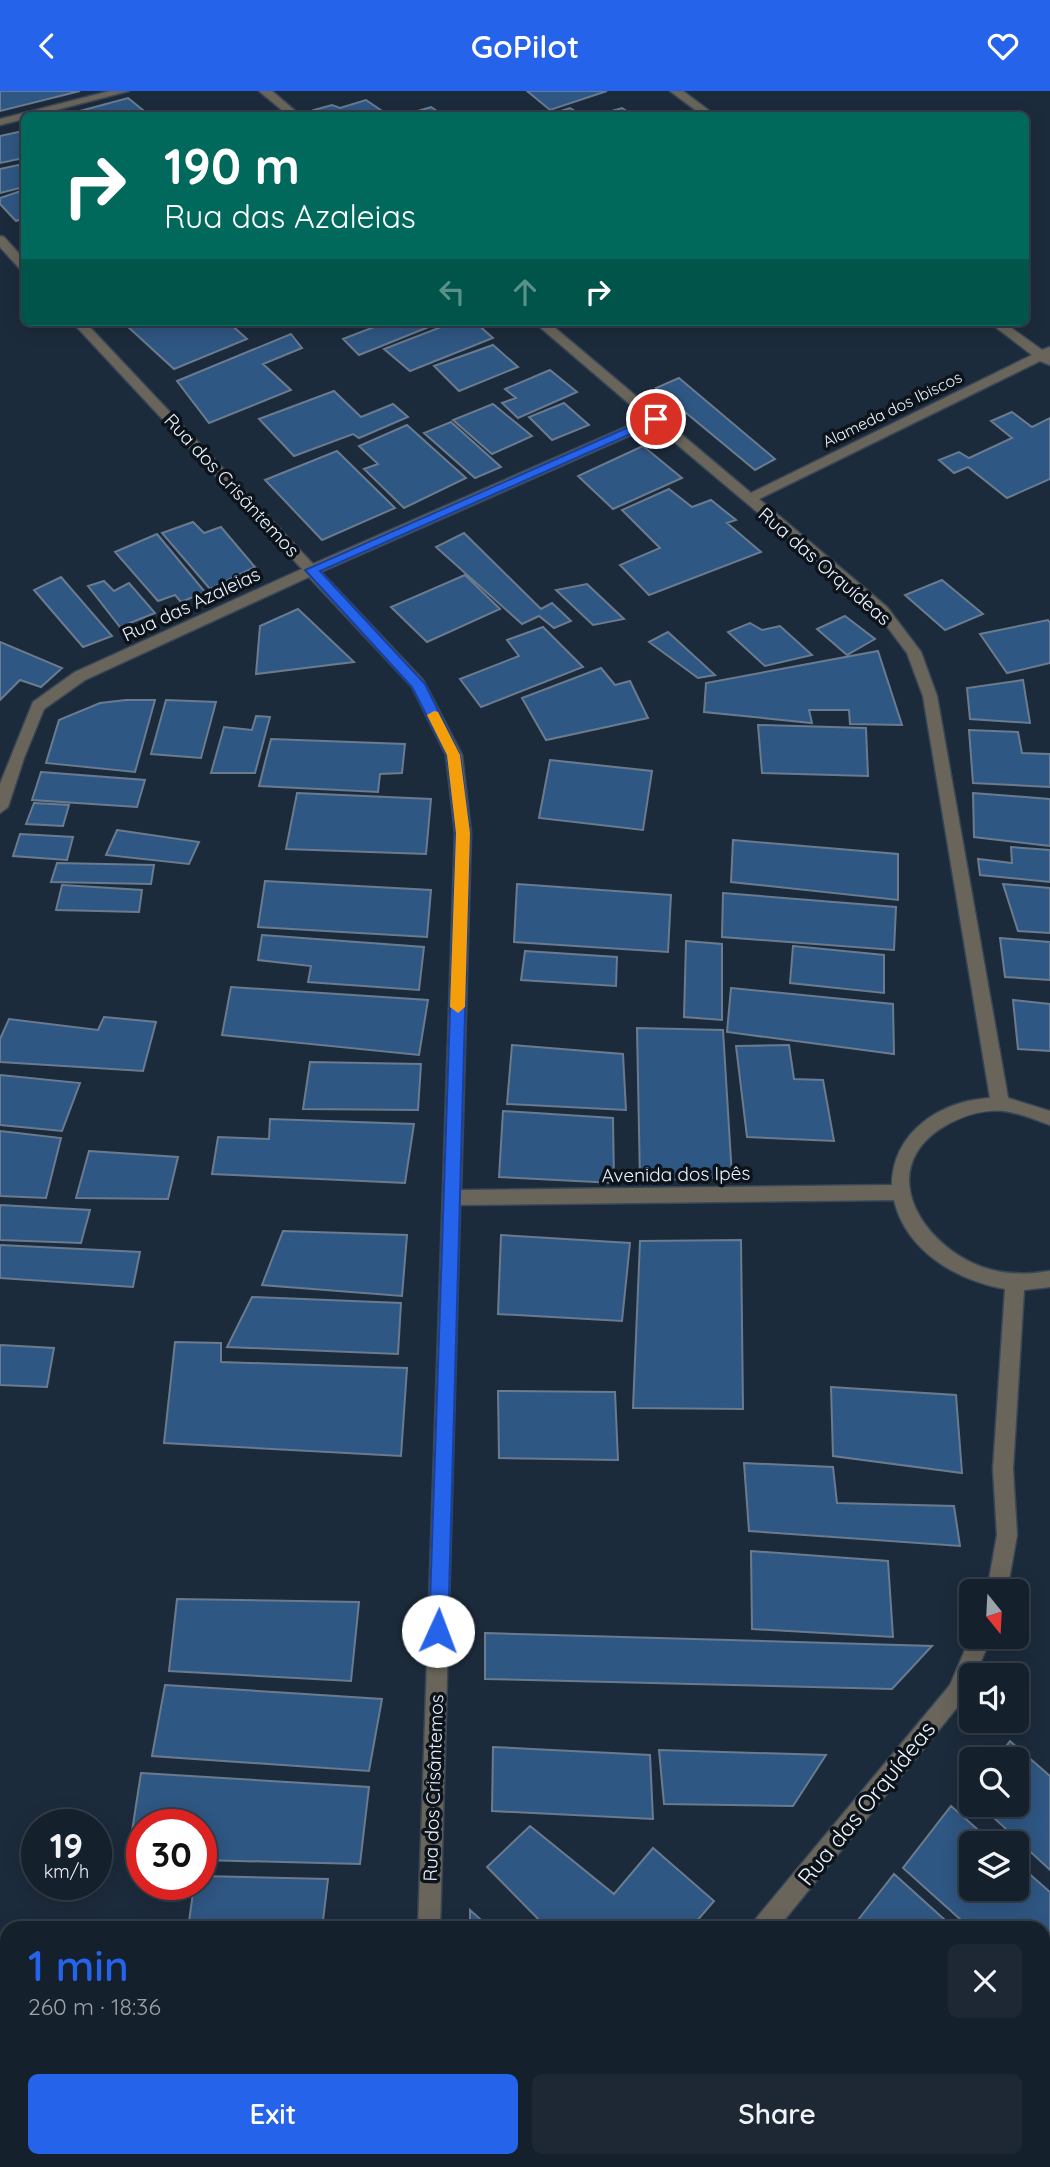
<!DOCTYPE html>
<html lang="en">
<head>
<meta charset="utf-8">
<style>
	body { margin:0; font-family:Quicksand,sans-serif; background:#1e2835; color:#f1f3f6; height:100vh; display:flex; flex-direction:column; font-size:26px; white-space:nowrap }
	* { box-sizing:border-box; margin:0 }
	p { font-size:23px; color:#9da3aa }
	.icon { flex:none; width:38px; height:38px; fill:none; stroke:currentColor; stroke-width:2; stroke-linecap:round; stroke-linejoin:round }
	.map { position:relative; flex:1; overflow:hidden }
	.panel { position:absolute; left:0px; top:1830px; width:1050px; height:247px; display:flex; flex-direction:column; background:#15202d; border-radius:21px 21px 0 0; box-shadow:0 4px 18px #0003,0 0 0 2px #343e49 }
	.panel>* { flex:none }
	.banner { position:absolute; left:21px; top:21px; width:1008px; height:214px; border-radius:10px; box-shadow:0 4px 18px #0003,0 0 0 2px #343e49; background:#00695c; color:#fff; overflow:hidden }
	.needle { width:46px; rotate:162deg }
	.tools { position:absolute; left:959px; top:1488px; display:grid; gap:14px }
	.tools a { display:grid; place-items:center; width:70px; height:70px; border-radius:10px; background:#15202d; box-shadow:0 4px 18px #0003,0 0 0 2px #343e49; font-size:35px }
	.speed { position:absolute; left:21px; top:1718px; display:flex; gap:14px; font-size:35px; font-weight:700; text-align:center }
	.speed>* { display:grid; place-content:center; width:91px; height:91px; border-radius:50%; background:#15202d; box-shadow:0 4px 18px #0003,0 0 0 2px #343e49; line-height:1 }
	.speed small { font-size:18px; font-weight:400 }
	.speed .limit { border:10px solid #d22; background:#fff; color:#111 }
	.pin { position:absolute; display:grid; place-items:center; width:60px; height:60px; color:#fff; margin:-30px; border:4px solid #fff; border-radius:50%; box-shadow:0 2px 7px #0007 }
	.me { position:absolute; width:77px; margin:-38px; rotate:2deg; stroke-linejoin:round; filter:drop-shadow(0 0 5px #0008) }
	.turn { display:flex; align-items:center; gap:24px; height:147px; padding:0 28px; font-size:32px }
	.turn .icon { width:91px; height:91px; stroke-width:2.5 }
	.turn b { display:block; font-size:49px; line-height:60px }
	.lanes { display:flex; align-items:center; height:66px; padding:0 28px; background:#0003; justify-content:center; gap:35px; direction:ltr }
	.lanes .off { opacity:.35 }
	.round { display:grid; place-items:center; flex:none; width:74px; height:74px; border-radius:10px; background:#1e2835 }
	.overview { display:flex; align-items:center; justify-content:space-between; height:119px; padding:0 28px }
	h1 { font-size:42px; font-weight:600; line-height:52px; color:#2563eb }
	.action { display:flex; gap:14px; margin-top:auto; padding:14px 28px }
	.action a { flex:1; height:80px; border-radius:10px; background:#2563eb; color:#fff; font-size:28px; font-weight:600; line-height:80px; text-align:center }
	.action a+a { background:#1e2835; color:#f1f3f6 }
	header { display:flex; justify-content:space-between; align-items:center; height:91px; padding:0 28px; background:#2563eb; color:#fff; font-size:32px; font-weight:600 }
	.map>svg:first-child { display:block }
	.building { fill:#2f5783; stroke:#6a7b8f; stroke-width:2 }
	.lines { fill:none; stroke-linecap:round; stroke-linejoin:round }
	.minor-casing { stroke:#394757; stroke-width:3 }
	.minor { fill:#6a655b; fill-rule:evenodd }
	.route { fill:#2563eb; stroke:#184099; stroke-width:2 }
	.slow { fill:#f59e0b }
	.labels { text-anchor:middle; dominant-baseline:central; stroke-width:7; stroke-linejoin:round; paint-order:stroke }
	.far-street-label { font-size:16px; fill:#ecf4fd; stroke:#0c131b }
	.street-label { font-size:19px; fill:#ecf4fd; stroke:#0c131b }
	.near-street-label { font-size:23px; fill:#ecf4fd; stroke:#0c131b }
</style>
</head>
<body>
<header><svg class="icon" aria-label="back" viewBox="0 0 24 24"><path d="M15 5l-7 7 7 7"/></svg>GoPilot<svg class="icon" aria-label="heart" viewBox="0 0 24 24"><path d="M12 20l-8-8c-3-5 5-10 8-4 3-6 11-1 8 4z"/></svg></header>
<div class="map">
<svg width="1050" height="2076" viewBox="0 0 1050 2076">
	<rect width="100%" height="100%" fill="#1c2b3c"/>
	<path class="building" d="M 0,0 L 80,0 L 0,20 Z
		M 527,0 L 607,0 L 550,19 Z
		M 128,7 L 149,24 L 85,24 L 80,20 Z
		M 366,9 L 388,24 L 320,24 L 314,19 L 332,14 L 340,17 Z
		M 431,16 L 443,24 L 404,24 Z
		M 570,17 L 582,24 L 548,24 Z
		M 622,17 L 633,24 L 598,24 Z
		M 23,40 L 24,67 L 0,72 L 0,45 Z
		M 18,74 L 24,78 L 24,96 L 0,102 L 0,78 Z
		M 24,99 L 24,127 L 16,130 L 0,113 L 0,107 Z
		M 133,231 L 228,231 L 247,248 L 174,278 L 126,234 Z
		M 387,231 L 441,231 L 359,264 L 343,248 Z
		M 454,231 L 475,231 L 493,247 L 410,280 L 384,258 Z
		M 291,243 L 302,257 L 263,273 L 291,299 L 209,332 L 177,290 Z
		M 493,254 L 518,276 L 459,300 L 434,275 Z
		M 550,279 L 577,301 L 518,327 L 502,312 L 516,307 L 505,298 Z
		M 679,287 L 775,368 L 755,379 L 656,297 Z
		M 334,300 L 361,326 L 393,313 L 408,326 L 359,347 L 353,343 L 294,365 L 259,328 Z
		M 564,312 L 589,334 L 552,349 L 529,326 Z
		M 493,313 L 532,345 L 492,363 L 453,329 Z
		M 1012,321 L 1032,336 L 1050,327 L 1050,388 L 1007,407 L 968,376 L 954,382 L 939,369 L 959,361 L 969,367 L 1012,347 L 991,330 Z
		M 451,331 L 501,376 L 475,387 L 424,342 Z
		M 407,334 L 466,387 L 404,417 L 364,378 L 378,373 L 359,355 Z
		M 643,355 L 682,387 L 613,418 L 578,385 Z
		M 337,360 L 395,417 L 322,449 L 265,389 Z
		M 669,398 L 692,416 L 711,409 L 736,429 L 727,432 L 761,461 L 649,504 L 620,474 L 660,457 L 622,419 Z
		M 193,431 L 204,442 L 221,436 L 255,476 L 210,498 L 162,442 Z
		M 464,442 L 541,518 L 552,512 L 571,530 L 554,537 L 539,525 L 522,533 L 436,456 Z
		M 157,443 L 205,501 L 181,511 L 175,504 L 158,510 L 115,461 Z
		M 465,484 L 500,518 L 427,551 L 391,516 Z
		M 61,486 L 112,545 L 83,556 L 34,499 Z
		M 942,489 L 983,523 L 945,539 L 905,504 Z
		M 104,490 L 114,500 L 129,492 L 155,522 L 120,536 L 88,495 Z
		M 587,493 L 624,528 L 593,534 L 556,499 Z
		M 298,518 L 354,571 L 256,583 L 260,535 Z
		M 845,525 L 875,548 L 847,564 L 817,538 Z
		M 1048,529 L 1050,532 L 1050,572 L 1007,582 L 980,543 Z
		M 750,532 L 762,539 L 780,535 L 812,564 L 765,575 L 728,541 Z
		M 543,536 L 583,576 L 481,616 L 460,588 L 519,565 L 507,549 Z
		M 668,541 L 715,584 L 698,587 L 649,551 Z
		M 0,551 L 62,577 L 41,596 L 20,589 L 0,609 Z
		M 878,560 L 902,634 L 850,633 L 849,619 L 809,619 L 812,632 L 704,621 L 706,592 Z
		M 601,577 L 615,594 L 630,590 L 648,627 L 546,649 L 522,607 Z
		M 1023,589 L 1030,632 L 970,628 L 967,597 Z
		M 126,609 L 155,609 L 135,681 L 46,672 L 59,629 L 100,612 Z
		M 166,609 L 216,611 L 201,667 L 151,663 Z
		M 256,625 L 270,626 L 255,682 L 211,682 L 224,636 L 252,639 Z
		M 758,634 L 866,637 L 868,685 L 762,682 Z
		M 969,639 L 1018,641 L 1022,662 L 1050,663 L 1050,696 L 973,692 Z
		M 271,648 L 405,653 L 402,682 L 380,683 L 378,701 L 259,695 Z
		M 550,669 L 652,680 L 643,739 L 539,727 Z
		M 41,681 L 145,689 L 137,716 L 32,709 Z
		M 297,702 L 431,708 L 426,763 L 286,758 Z
		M 973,702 L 1050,708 L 1050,755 L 974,746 Z
		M 34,712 L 69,714 L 63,735 L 26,733 Z
		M 117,739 L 199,751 L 189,773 L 106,764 Z
		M 20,743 L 73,746 L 67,769 L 13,765 Z
		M 733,749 L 898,763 L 898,809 L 731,791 Z
		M 1011,756 L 1050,759 L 1050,791 L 980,784 L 978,768 L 1012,772 Z
		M 57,772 L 154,774 L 151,793 L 51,791 Z
		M 265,790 L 431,799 L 427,846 L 258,836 Z
		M 517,793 L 671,804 L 668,861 L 514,851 Z
		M 1003,793 L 1050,797 L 1050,842 L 1018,840 Z
		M 62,794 L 142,799 L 139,821 L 56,819 Z
		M 723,802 L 896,816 L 894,859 L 722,846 Z
		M 262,844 L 424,856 L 419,899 L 308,891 L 311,875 L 258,869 Z
		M 1000,847 L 1050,851 L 1050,889 L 1005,886 Z
		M 686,850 L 722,853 L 722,929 L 684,926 Z
		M 793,855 L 884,864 L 884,902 L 790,892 Z
		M 525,860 L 617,866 L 616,895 L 521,889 Z
		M 231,896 L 428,909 L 419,964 L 222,944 Z
		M 731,897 L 893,913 L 894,963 L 727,941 Z
		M 1013,909 L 1050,913 L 1050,960 L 1018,958 Z
		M 104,926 L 156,931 L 143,980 L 0,971 L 0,948 L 9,928 L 98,939 Z
		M 637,937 L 723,939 L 732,1086 L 640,1090 Z
		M 512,954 L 623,963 L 626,1019 L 507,1013 Z
		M 789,954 L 794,988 L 823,989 L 834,1050 L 747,1046 L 736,955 Z
		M 310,971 L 421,973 L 418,1019 L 303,1018 Z
		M 0,984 L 80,992 L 62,1040 L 0,1034 Z
		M 503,1020 L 613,1027 L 614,1092 L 499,1086 Z
		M 270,1028 L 414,1033 L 405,1092 L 212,1083 L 218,1046 L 269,1048 Z
		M 0,1040 L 61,1047 L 46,1107 L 0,1105 Z
		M 89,1060 L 178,1066 L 168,1108 L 76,1107 Z
		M 0,1114 L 90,1119 L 81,1152 L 0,1149 Z
		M 283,1140 L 407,1144 L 402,1205 L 262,1194 Z
		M 501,1144 L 630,1152 L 622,1230 L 498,1223 Z
		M 741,1149 L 743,1318 L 633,1317 L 640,1150 Z
		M 0,1154 L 140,1161 L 133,1196 L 0,1187 Z
		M 252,1206 L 401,1212 L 398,1263 L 227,1256 Z
		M 175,1251 L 221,1252 L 221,1271 L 407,1277 L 401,1365 L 164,1352 Z
		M 0,1254 L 54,1257 L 47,1296 L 0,1294 Z
		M 831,1296 L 956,1304 L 962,1382 L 833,1365 Z
		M 498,1300 L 615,1301 L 618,1369 L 499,1367 Z
		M 744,1372 L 833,1376 L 837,1412 L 954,1415 L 960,1455 L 749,1440 Z
		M 751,1460 L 888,1470 L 893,1546 L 752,1538 Z
		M 177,1508 L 359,1511 L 351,1590 L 169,1580 Z
		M 485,1542 L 932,1555 L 892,1598 L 485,1588 Z
		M 165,1594 L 382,1608 L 369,1680 L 152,1665 Z
		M 1010,1650 L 1050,1685 L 1050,1779 L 979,1713 L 1017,1713 L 1017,1668 L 997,1668 Z
		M 493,1656 L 650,1664 L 653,1728 L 492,1720 Z
		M 659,1659 L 826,1664 L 793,1715 L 664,1713 Z
		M 141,1682 L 369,1696 L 360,1773 L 201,1769 L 201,1734 L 142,1734 L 142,1767 L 128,1766 Z
		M 951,1715 L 993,1752 L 971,1752 L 971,1797 L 1017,1797 L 1017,1772 L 1050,1801 L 1050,1908 L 1043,1902 L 1043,1838 L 971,1838 L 903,1777 Z
		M 530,1735 L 614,1803 L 653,1757 L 714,1810 L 690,1838 L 548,1838 L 487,1776 Z
		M 894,1783 L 955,1838 L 851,1838 Z
		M 201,1785 L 328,1788 L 322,1838 L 188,1838 L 194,1794 L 201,1794 Z
		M 470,1819 L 491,1838 L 470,1838 Z
		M 1043,1917 L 1050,1923 L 1050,1947 L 1043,1956 Z
		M 55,2070 L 146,2070 L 145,2076 L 54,2076 Z
		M 155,2070 L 338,2070 L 337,2076 L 154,2076 Z
		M 789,2070 L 924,2070 L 929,2076 L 794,2076 Z"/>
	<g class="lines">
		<g class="minor-casing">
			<path id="minor" d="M 110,0 L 129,0 L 37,24 L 24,24 L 24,28 L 0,34 L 0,28 Z
				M 259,0 L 272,0 L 300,24 L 288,24 Z
				M 670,0 L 683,0 L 715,24 L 702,24 Z
				M 0,145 L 4,146 L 24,168 L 24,179 L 20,178 L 0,156 Z
				M 72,231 L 85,231 L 313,473 L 646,327 L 534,231 L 548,231 L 751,402 L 1032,264 L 989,231 L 1003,231 L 1042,259 L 1050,256 L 1050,274 L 1040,270 L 759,408 L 887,516 L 921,561 L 937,605 L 1008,1007 L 1050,1020 L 1050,1034 C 1035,1029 1020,1022 1004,1020 C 983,1018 961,1025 943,1036 C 874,1079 922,1154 982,1176 C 1005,1184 1026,1184 1050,1180 L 1050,1196 L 1024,1199 L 1013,1378 L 1017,1444 L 1007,1500 L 987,1500 L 997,1444 L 993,1378 L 1005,1198 C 956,1189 906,1160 894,1109 L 460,1114 L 440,1838 L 418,1838 L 455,742 L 446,664 L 412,596 L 309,486 L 85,589 L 44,618 L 24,667 L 8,716 L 0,722 L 0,693 L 33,611 L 75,581 L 302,478 ZM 654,334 L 877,522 L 907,562 L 923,605 L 990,1007 C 941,1010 893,1040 892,1094 L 461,1099 L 471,742 L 462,664 L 423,589 L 321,481 Z
				M 971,1545 L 992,1545 L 975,1584 L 971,1584 L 971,1593 L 964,1608 L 777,1838 L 751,1838 L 754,1830 L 950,1594 Z
				M 0,2009 L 7,2012 L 7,2042 L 0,2039 Z
				M 27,2070 L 53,2070 L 55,2076 L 30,2076 Z
				M 410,2070 L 434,2070 L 434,2076 L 410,2076 Z
				M 556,2070 L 582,2070 L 579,2076 L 554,2076 Z"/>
		</g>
		<use href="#minor" class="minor"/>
	</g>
	<path class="route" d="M 656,324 L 662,328 L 660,330 L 320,480 L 425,593 L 460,664 L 470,742 L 448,1540 L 445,1546 L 438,1549 L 432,1546 L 429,1540 L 456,742 L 447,664 L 412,596 L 305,479 Z"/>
	<path class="slow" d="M 434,620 L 438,621 L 460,664 L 470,742 L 465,916 L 458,922 L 450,916 L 456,742 L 447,664 L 427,624 Z"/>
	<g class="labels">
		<g class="far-street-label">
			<text transform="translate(892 318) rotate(-26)">Alameda dos Ibiscos</text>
		</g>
		<g class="street-label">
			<text transform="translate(232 394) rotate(47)">Rua dos Crisântemos</text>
			<text transform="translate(825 475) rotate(41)">Rua das Orquídeas</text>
			<text transform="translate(191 513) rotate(-25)">Rua das Azaleias</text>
			<text transform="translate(676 1083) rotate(-1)">Avenida dos Ipês</text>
			<text transform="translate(433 1697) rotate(-88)">Rua dos Crisântemos</text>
		</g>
		<g class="near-street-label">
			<text transform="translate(866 1712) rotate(-51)">Rua das Orquídeas</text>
		</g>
	</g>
</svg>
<div class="tools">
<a><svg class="needle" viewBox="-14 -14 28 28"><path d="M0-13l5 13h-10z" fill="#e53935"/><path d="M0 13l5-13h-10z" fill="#9da3aa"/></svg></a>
<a><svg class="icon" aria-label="sound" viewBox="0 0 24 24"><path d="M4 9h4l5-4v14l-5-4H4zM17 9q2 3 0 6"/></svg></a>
<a><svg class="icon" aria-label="search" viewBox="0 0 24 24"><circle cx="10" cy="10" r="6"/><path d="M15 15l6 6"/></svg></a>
<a><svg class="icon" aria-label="layers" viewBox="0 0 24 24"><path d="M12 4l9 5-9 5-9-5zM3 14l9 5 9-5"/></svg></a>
</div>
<div class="speed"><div>19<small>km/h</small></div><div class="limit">30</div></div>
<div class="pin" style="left:656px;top:328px;background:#d93025"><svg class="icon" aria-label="arrive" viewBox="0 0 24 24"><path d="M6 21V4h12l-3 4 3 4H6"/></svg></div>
<svg class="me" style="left:438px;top:1540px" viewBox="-20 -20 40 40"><circle r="19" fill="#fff"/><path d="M0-13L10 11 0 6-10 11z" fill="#2563eb"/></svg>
<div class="banner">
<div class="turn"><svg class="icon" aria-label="right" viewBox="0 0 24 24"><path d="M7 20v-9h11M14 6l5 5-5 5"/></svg><div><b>190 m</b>Rua das Azaleias</div></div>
<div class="lanes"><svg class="icon off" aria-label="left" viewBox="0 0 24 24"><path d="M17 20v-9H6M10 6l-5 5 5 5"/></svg><svg class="icon off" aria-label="ahead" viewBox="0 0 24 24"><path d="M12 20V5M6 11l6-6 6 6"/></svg><svg class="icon" aria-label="right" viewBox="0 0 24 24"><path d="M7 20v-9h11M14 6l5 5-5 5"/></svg></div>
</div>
<section class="panel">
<div class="overview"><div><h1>1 min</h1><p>260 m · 18:36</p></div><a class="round"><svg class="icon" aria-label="close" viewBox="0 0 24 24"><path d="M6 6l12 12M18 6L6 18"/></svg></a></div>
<div class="action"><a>Exit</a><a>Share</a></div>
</section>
</div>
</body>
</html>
